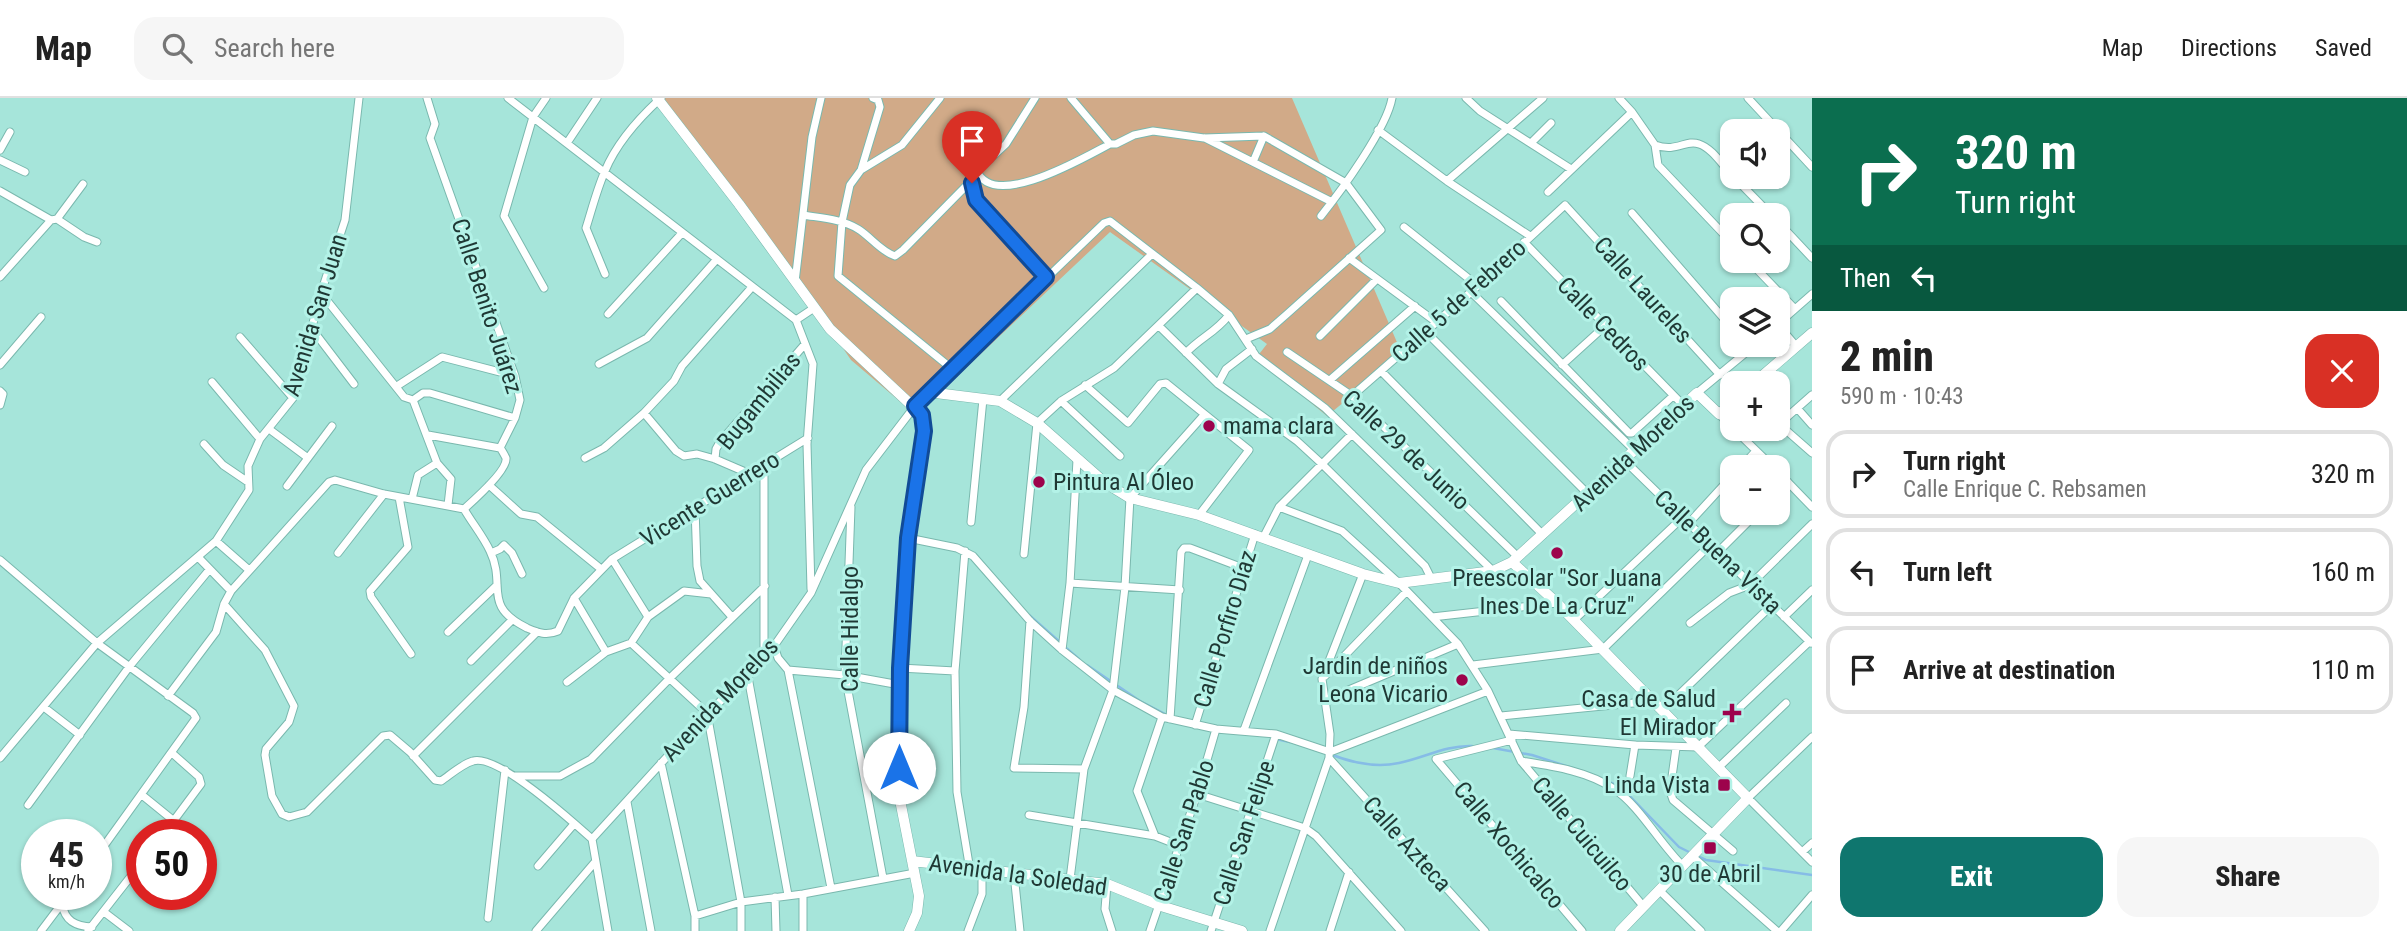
<!DOCTYPE html>
<html lang="en">
<head>
<meta charset="utf-8">
<style>
	body { margin:0; font-family:"Roboto Condensed",sans-serif; background:#f6f6f6; color:#222; height:100vh; display:flex; flex-direction:column; font-size:26px; white-space:nowrap }
	* { box-sizing:border-box; margin:0 }
	p { font-size:23px; color:#767676 }
	.icon { flex:none; width:38px; height:38px; fill:none; stroke:currentColor; stroke-width:2; stroke-linecap:round; stroke-linejoin:round }
	.map { position:relative; flex:1; overflow:hidden }
	.sheet { display:flex; flex-direction:column; background:#fff; width:595px }
	.sheet>* { flex:none }
	.top-card { background:#0b6e4f; color:#fff; overflow:hidden }
	.tools { position:absolute; left:1720px; top:21px; display:grid; gap:14px }
	.tools a { display:grid; place-items:center; width:70px; height:70px; border-radius:14px; background:#fff; box-shadow:0 2px 5px #0004; font-size:35px }
	.speed { position:absolute; left:21px; top:721px; display:flex; gap:14px; font-size:35px; font-weight:700; text-align:center }
	.speed>* { display:grid; place-content:center; width:91px; height:91px; border-radius:50%; background:#fff; box-shadow:0 2px 5px #0004; line-height:1 }
	.speed small { font-size:18px; font-weight:400 }
	.speed .limit { border:10px solid #d22; background:#fff; color:#111 }
	.pin { position:absolute; display:grid; place-items:center; width:60px; height:60px; color:#fff; margin:-72px -30px; border-radius:50% 50% 50% 0; rotate:-45deg; box-shadow:0 0 7px #0007 }
	.pin .icon { rotate:45deg }
	.me { position:absolute; width:77px; margin:-38px; rotate:0deg; stroke-linejoin:round; filter:drop-shadow(0 0 5px #0008) }
	.turn { display:flex; align-items:center; gap:24px; height:147px; padding:0 28px; font-size:32px }
	.turn .icon { width:91px; height:91px; stroke-width:2.5 }
	.turn b { display:block; font-size:49px; line-height:60px }
	.then { display:flex; align-items:center; height:66px; padding:0 28px; background:#0003; gap:14px; font-size:26px }
	.round { display:grid; place-items:center; flex:none; width:74px; height:74px; border-radius:21px; background:#f6f6f6 }
	.overview { display:flex; align-items:center; justify-content:space-between; height:119px; padding:0 28px }
	h1 { font-size:42px; font-weight:800; line-height:52px }
	.button { display:flex; gap:14px; margin-top:auto; padding:14px 28px }
	.button a { flex:1; height:80px; border-radius:21px; background:#0f766e; color:#fff; font-size:28px; font-weight:800; line-height:80px; text-align:center }
	.button a+a { background:#f6f6f6; color:#222 }
	ul { padding:0; list-style:none }
	li { display:flex; align-items:center; gap:21px; height:88px; margin:0 14px 10px; padding:0 14px; border:4px solid #e0e0e0; border-radius:21px }
	li div { flex:1 }
	li b { display:block; font-size:26px }
	li em { font-style:normal }
	header { display:flex; align-items:center; gap:42px; box-sizing:border-box; height:98px; padding:0 35px; background:#fff; border-bottom:2px solid #e0e0e0 }
	header strong { font-size:33px }
	nav { display:flex; gap:38px; margin-inline-start:auto; font-size:24px }
	.search { width:490px; height:63px; background:#f6f6f6; display:flex; align-items:center; gap:18px; box-sizing:border-box; padding:0 24px; border-radius:21px; color:#767676; font-size:26px }
	main { display:flex; flex:1; min-height:0 }
	.map>svg:first-child { display:block }
	.green { fill:#d1aa88 }
	.lines { fill:none; stroke-linecap:round; stroke-linejoin:round }
	.stream { stroke:#86bce6; stroke-width:2.5 }
	.street-casing { stroke:#7ab8ae; stroke-width:9 }
	.secondary-casing { stroke:#7ab8ae; stroke-width:11 }
	.street { stroke:#fff; stroke-width:7 }
	.secondary { stroke:#fff; stroke-width:10 }
	.route-casing { stroke:#114b97; stroke-width:18 }
	.route { stroke:#1a73e8; stroke-width:12 }
	.poi-dot { fill:#9d034c; stroke:#b3f2e7; stroke-width:2.5 }
	.labels { text-anchor:middle; dominant-baseline:central; stroke-width:6; stroke-linejoin:round; paint-order:stroke }
	.street-label { font-size:24px; fill:#1f3834; stroke:#b3f2e7 }
	.poi-label { font-size:24px; fill:#1f3834; stroke:#b3f2e7; text-anchor:end }
</style>
</head>
<body>
<header>
<strong>Map</strong>
<div class="search"><svg class="icon" aria-label="search" viewBox="0 0 24 24"><circle cx="10" cy="10" r="6"/><path d="M15 15l6 6"/></svg>Search here</div>
<nav><a>Map</a><a>Directions</a><a>Saved</a></nav>
</header>
<main>
<div class="map">
<svg width="1812" height="833" viewBox="0 0 1812 833">
	<rect width="100%" height="100%" fill="#a6e5da"/>
	<path class="green" d="M 655,0 L 1292,0 L 1402,256 L 1327,318 L 1256,260 L 1267,246 L 1110,134 L 916,317 L 851,262 L 830,231 Z"/>
	<g class="lines">
		<path class="stream" d="M 1029,517 L 1061,545
			M 1065,549 L 1079,561
			M 1087,567 L 1140,603 L 1167,617
			M 1276,641 L 1290,644
			M 1493,650 L 1532,657 L 1591,676
			M 1330,656 C 1352,665 1375,670 1399,665 C 1424,660 1446,647 1472,648
			M 1607,683 L 1622,690 L 1679,749 L 1691,755
			M 1697,758 L 1706,762 L 1812,777"/>
		<g class="street-casing">
			<path id="street" d="M 508,0 L 796,222 L 814,210
				M 940,0 L 902,47 L 861,72 L 850,87 L 842,124 L 838,178 L 951,270
				M 1035,0 L 1006,46 L 977,73 L 972,85 L 976,102 L 1046,179
				M 1071,0 L 1110,46 L 1116,46 L 1134,37 L 1153,33 L 1204,40 L 1264,38 L 1346,85 L 1381,132 L 1287,216 L 1270,231 L 1246,241
				M 1466,0 L 1480,13 L 1571,71
				M 1619,0 L 1632,14 L 1655,47 L 1658,67 L 1732,145
				M 1748,0 L 1812,69
				M 1378,32 L 1447,83 L 1530,138
				M 1205,40 L 1332,104
				M 567,45 L 597,0
				M 1531,45 L 1551,25
				M 1655,47 C 1677,55 1685,41 1699,46 C 1712,50 1723,68 1732,77
				M 0,52 L 10,34
				M 0,62 L 25,74
				M 1253,64 L 1264,38
				M 861,72 L 880,9 L 878,2 L 873,0
				M 977,73 C 994,113 1085,59 1110,46
				M 1734,79 L 1771,117
				M 1447,83 L 1543,0
				M 0,93 L 51,122
				M 1548,94 L 1632,14
				M 1632,115 L 1732,230
				M 803,117 C 821,120 842,121 858,131 C 871,139 880,153 895,158 L 903,152 L 965,89 L 972,85
				M 1321,118 C 1341,93 1387,30 1392,0
				M 57,121 L 83,86
				M 1778,124 L 1812,160
				M 1404,129 L 1478,188
				M 1524,144 L 1683,307
				M 1349,160 L 1436,224
				M 1749,163 L 1795,211
				M 605,176 L 586,130 C 592,111 597,91 605,73 C 617,44 638,21 661,0
				M 0,179 L 51,122 L 57,121 L 84,139 L 97,144
				M 795,184 L 812,39 L 821,0
				M 544,190 L 504,118 L 533,19 L 546,0
				M 1471,194 L 1634,352
				M 321,195 L 404,299 L 413,302 L 437,365 L 451,381 L 448,407
				M 1501,203 L 1629,335 L 1632,335 L 1673,298
				M 608,216 L 682,135
				M 796,222 L 813,266 L 807,346 L 811,491
				M 1778,226 L 1812,196
				M 1778,227 L 1796,248
				M 1160,229 L 1218,286 L 1297,343 L 1322,366 L 1425,468 L 1431,480
				M 312,231 L 354,286
				M 1425,233 L 1588,396
				M 1320,238 L 1377,181
				M 240,239 L 293,300
				M 1287,254 L 1352,298 L 1518,459
				M 1186,255 C 1201,239 1215,235 1229,217
				M 599,266 L 647,240 L 717,161
				M 0,267 L 41,219
				M 1562,267 L 1605,228
				M 1381,273 L 1543,437
				M 1330,282 L 1415,208
				M 212,284 L 260,341
				M 1218,286 L 1226,271 L 1252,251
				M 1085,287 L 1128,325 L 1160,286 L 1166,285 L 1249,352 L 1199,417
				M 397,288 L 442,259 L 515,278
				M 0,293 L 3,296 L 0,307
				M 928,294 L 1104,125 L 1110,123 L 1197,190 L 1229,217 L 1256,258 L 1325,310 L 1493,473
				M 1697,295 L 1755,247
				M 1352,298 L 1471,194 L 1565,107 L 1720,277
				M 413,302 L 423,295 L 430,295 L 515,320
				M 1000,303 L 1152,156
				M 1061,303 L 1120,358
				M 1797,310 L 1812,327
				M 644,315 L 676,353 L 684,358 L 697,356 L 715,361 L 750,376
				M 1719,316 L 1732,329
				M 1778,325 L 1812,355
				M 1779,326 L 1812,297
				M 269,331 L 308,360
				M 1734,331 L 1773,369
				M 428,337 L 500,350
				M 204,346 L 223,367 L 248,384
				M 585,360 L 604,350 L 644,315 L 674,283 L 682,268 L 752,189
				M 715,361 L 716,351 L 720,344 L 805,246
				M 1624,362 L 1811,545
				M 1741,369 L 1756,353
				M 1778,374 L 1812,409
				M 489,387 L 521,416 L 537,419 L 601,471
				M 287,388 L 332,328
				M 1778,394 L 1788,384
				M 399,399 L 408,449 L 370,493 L 371,499 L 411,556
				M 412,401 L 418,377 L 437,365
				M 851,409 L 845,577 L 883,780
				M 1279,409 L 1342,433 L 1399,485 L 1458,546 L 1488,593 L 1521,663 L 1644,809
				M 695,410 L 697,468 L 700,483 L 732,519
				M 464,411 C 472,425 483,438 490,453 C 507,488 481,507 527,530 C 539,535 546,538 558,533 L 574,500 L 612,461 L 808,340
				M 971,424 L 983,301
				M 1688,426 L 1732,378
				M 908,440 L 957,450 L 973,458 L 1030,523 L 1062,552 L 1113,592 L 1162,619 L 1216,631 L 1276,636 L 1330,654
				M 1263,440 L 1279,409 L 1352,336
				M 216,443 L 249,472
				M 965,453 L 955,573 L 957,694 L 970,772
				M 338,455 L 384,396
				M 491,455 L 500,451 L 504,447 L 512,455 L 522,476
				M 1717,455 L 1757,415
				M 1024,456 L 1037,325 L 1061,303 L 1114,270 L 1197,190
				M 198,459 L 231,493
				M 612,461 L 648,519
				M 0,462 L 97,545 L 193,615 L 196,620 L 96,759
				M 1070,485 L 1180,492
				M 574,500 L 606,554
				M 224,506 L 265,552 L 294,608 L 289,624 L 266,651 L 265,657 L 272,698 L 282,716 L 289,719 L 307,714 L 383,638 L 390,637 L 410,654 L 435,682 L 441,683 C 450,677 462,666 473,663 C 497,655 573,724 592,741
				M 1432,519 L 1557,505
				M 1784,519 L 1812,492
				M 1574,522 L 1682,420
				M 1030,523 L 1024,609 L 1014,670 L 1084,671
				M 1690,525 L 1729,495 L 1750,487 L 1812,426
				M 448,534 L 497,487
				M 631,545 L 707,615 L 741,804 L 741,833
				M 774,548 L 778,560 L 788,572 L 831,790
				M 1062,552 L 1070,485 L 1077,362
				M 764,556 L 764,367
				M 471,563 L 512,522
				M 1473,567 L 1603,551 L 1710,447
				M 900,570 L 955,573
				M 788,572 L 845,577 L 900,587
				M 1325,578 L 1406,494
				M 748,579 L 788,797
				M 567,584 L 606,554 L 631,545 L 648,519 L 684,493 L 711,496
				M 168,598 L 216,534 L 224,506 L 231,493 L 329,384 L 335,382 L 384,396 L 464,411 C 473,403 508,372 506,360 C 505,358 501,351 500,350 L 515,320 L 520,302 L 515,278 L 430,40 L 435,26 L 427,0
				M 1325,602 L 1458,546
				M 45,610 L 80,637
				M 1663,612 L 1772,507
				M 1501,618 L 1654,603
				M 1170,621 L 1181,454 L 1184,450 L 1190,450 L 1243,470
				M 1195,627 L 1255,436
				M 1244,632 L 1308,457
				M 1509,636 L 1635,647 L 1698,649 L 1809,544
				M 1812,639 L 1748,700 L 1812,764
				M 1512,642 L 1436,661 L 1582,833
				M 1676,650 L 1670,693 L 1673,702 L 1733,753
				M 1330,654 L 1488,593
				M 413,658 L 537,534
				M 0,660 L 97,545 L 216,443 L 249,392 L 248,368 L 260,341 L 293,300 L 321,195 L 345,122 L 359,0
				M 1329,660 L 1485,833
				M 1521,663 C 1552,668 1588,673 1614,691 C 1639,707 1660,746 1683,768
				M 661,665 L 695,818 L 695,833
				M 1719,669 L 1786,605
				M 515,678 L 560,678 L 591,661 L 670,580 L 765,488
				M 1630,678 L 1635,647
				M 1197,696 L 1305,730 L 1316,738 L 1401,833
				M 142,697 L 174,723
				M 627,704 L 651,833
				M 28,707 L 129,569 L 209,472
				M 1029,717 L 1155,738 L 1178,747
				M 163,737 L 201,686 L 199,679 L 172,655
				M 1155,738 L 1137,693 L 1162,619
				M 592,741 L 707,615 L 748,579 L 764,556 L 774,548 L 811,495 L 866,372 L 915,308
				M 592,741 L 608,833
				M 1802,754 L 1812,745
				M 1692,758 L 1777,833
				M 538,768 L 574,726
				M 1014,776 L 1020,833
				M 1070,781 L 1084,671 L 1113,592 L 1125,489 L 1130,400 L 1204,317
				M 1107,786 L 1105,811 L 1112,833
				M 1660,793 L 1701,833
				M 803,796 L 803,833
				M 775,799 L 776,833
				M 62,806 C 65,823 75,828 92,829
				M 104,814 L 129,833
				M 695,818 L 741,804 L 803,796 L 915,775
				M 488,820 L 505,672
				M 41,833 L 69,796
				M 88,833 L 142,764
				M 536,833 L 595,764
				M 968,833 L 982,796 L 982,773
				M 1150,833 L 1197,696 L 1216,631
				M 1211,833 L 1276,636
				M 1270,833 L 1329,660 L 1330,636 L 1322,581 L 1363,476
				M 1330,833 L 1349,774
				M 1781,833 L 1812,797"/>
		</g>
		<g class="secondary-casing">
			<path id="secondary" d="M 657,0 L 739,106 L 830,231 L 922,317 L 924,333 L 908,440 L 900,587 L 899,697 L 919,798 L 917,815 L 909,833
				M 1754,285 L 1812,235
				M 915,308 L 928,294 L 1000,303 L 1037,325 L 1104,384 L 1130,400 L 1199,417 L 1363,476 L 1399,485 L 1493,473 L 1512,464 L 1697,295 L 1719,316 L 1732,305
				M 1512,464 L 1557,505 L 1748,700 L 1620,833
				M 912,763 L 1107,786 L 1161,808 L 1242,833"/>
		</g>
		<use href="#street" class="street"/>
		<use href="#secondary" class="secondary"/>
	</g>
	<g class="lines">
		<g class="route-casing">
			<path id="route" d="M 899,670 L 900,570 L 908,440 L 924,333 L 922,317 L 915,308 L 1046,179 L 976,102 L 972,85"/>
		</g>
		<use href="#route" class="route"/>
	</g>
	<g class="poi-dot">
		<circle cx="1209" cy="328" r="7"/>
		<circle cx="1039" cy="384" r="7"/>
		<circle cx="1557" cy="455" r="7"/>
		<circle cx="1462" cy="582" r="7"/>
		<path d="M1728.5 604.5h7v7h7v7h-7v7h-7v-7h-7v-7h7z"/>
		<rect x="1717" y="680" width="14" height="14" rx="3.5"/>
		<rect x="1703" y="743" width="14" height="14" rx="3.5"/>
	</g>
	<g class="labels">
		<g class="street-label">
			<text transform="translate(1643 192) rotate(48)">Calle Laureles</text>
			<text transform="translate(1459 203) rotate(-42)">Calle 5 de Febrero</text>
			<text transform="translate(487 208) rotate(72)">Calle Benito Juárez</text>
			<text transform="translate(315 217) rotate(-73)">Avenida San Juan</text>
			<text transform="translate(1603 226) rotate(46)">Calle Cedros</text>
			<text transform="translate(759 303) rotate(-51)">Bugambilias</text>
			<text transform="translate(1406 352) rotate(43)">Calle 29 de Junio</text>
			<text transform="translate(1633 355) rotate(-43)">Avenida Morelos</text>
			<text transform="translate(710 401) rotate(-32)">Vicente Guerrero</text>
			<text transform="translate(1718 454) rotate(44)">Calle Buena Vista</text>
			<text transform="translate(850 531) rotate(-90)">Calle Hidalgo</text>
			<text transform="translate(1225 531) rotate(-73)">Calle Porfiro Díaz</text>
			<text transform="translate(720 602) rotate(-47)">Avenida Morelos</text>
			<text transform="translate(1184 733) rotate(-72)">Calle San Pablo</text>
			<text transform="translate(1244 735) rotate(-72)">Calle San Felipe</text>
			<text transform="translate(1582 736) rotate(50)">Calle Cuicuilco</text>
			<text transform="translate(1407 746) rotate(48)">Calle Azteca</text>
			<text transform="translate(1509 747) rotate(50)">Calle Xochicalco</text>
			<text transform="translate(1018 777) rotate(8)">Avenida la Soledad</text>
		</g>
		<g class="poi-label">
			<text x="1223" y="328" text-anchor="start">mama clara</text>
			<text x="1053" y="384" text-anchor="start">Pintura Al Óleo</text>
			<text x="1557" y="480" text-anchor="middle">Preescolar "Sor Juana<tspan x="1557" dy="28">Ines De La Cruz"</tspan></text>
			<text x="1448" y="568">Jardin de niños<tspan x="1448" dy="28">Leona Vicario</tspan></text>
			<text x="1716" y="601">Casa de Salud<tspan x="1716" dy="28">El Mirador</tspan></text>
			<text x="1710" y="687">Linda Vista</text>
			<text x="1710" y="776" text-anchor="middle">30 de Abril</text>
		</g>
	</g>
</svg>
<div class="tools">
<a><svg class="icon" aria-label="sound" viewBox="0 0 24 24"><path d="M4 9h4l5-4v14l-5-4H4zM17 9q2 3 0 6"/></svg></a>
<a><svg class="icon" aria-label="search" viewBox="0 0 24 24"><circle cx="10" cy="10" r="6"/><path d="M15 15l6 6"/></svg></a>
<a><svg class="icon" aria-label="layers" viewBox="0 0 24 24"><path d="M12 4l9 5-9 5-9-5zM3 14l9 5 9-5"/></svg></a>
<a>+</a>
<a>−</a>
</div>
<div class="speed"><div>45<small>km/h</small></div><div class="limit">50</div></div>
<div class="pin" style="left:972px;top:85px;background:#d93025"><svg class="icon" aria-label="arrive" viewBox="0 0 24 24"><path d="M6 21V4h12l-3 4 3 4H6"/></svg></div>
<svg class="me" style="left:899px;top:670px" viewBox="-20 -20 40 40"><circle r="19" fill="#fff"/><path d="M0-13L10 11 0 6-10 11z" fill="#1a73e8"/></svg>
</div>
<section class="sheet">
<div class="top-card">
<div class="turn"><svg class="icon" aria-label="right" viewBox="0 0 24 24"><path d="M7 20v-9h11M14 6l5 5-5 5"/></svg><div><b>320 m</b>Turn right</div></div>
<div class="then">Then<svg class="icon" aria-label="left" viewBox="0 0 24 24"><path d="M17 20v-9H6M10 6l-5 5 5 5"/></svg></div>
</div>
<div class="overview"><div><h1>2 min</h1><p>590 m · 10:43</p></div><a class="round" style="background:#d93025;color:#fff"><svg class="icon" aria-label="close" viewBox="0 0 24 24"><path d="M6 6l12 12M18 6L6 18"/></svg></a></div>
<ul>
<li><svg class="icon" aria-label="right" viewBox="0 0 24 24"><path d="M7 20v-9h11M14 6l5 5-5 5"/></svg><div><b>Turn right</b><p>Calle Enrique C. Rebsamen</p></div><em>320 m</em></li>
<li><svg class="icon" aria-label="left" viewBox="0 0 24 24"><path d="M17 20v-9H6M10 6l-5 5 5 5"/></svg><div><b>Turn left</b></div><em>160 m</em></li>
<li><svg class="icon" aria-label="arrive" viewBox="0 0 24 24"><path d="M6 21V4h12l-3 4 3 4H6"/></svg><div><b>Arrive at destination</b></div><em>110 m</em></li>
</ul>
<div class="button"><a>Exit</a><a>Share</a></div>
</section>
</main>
</body>
</html>
